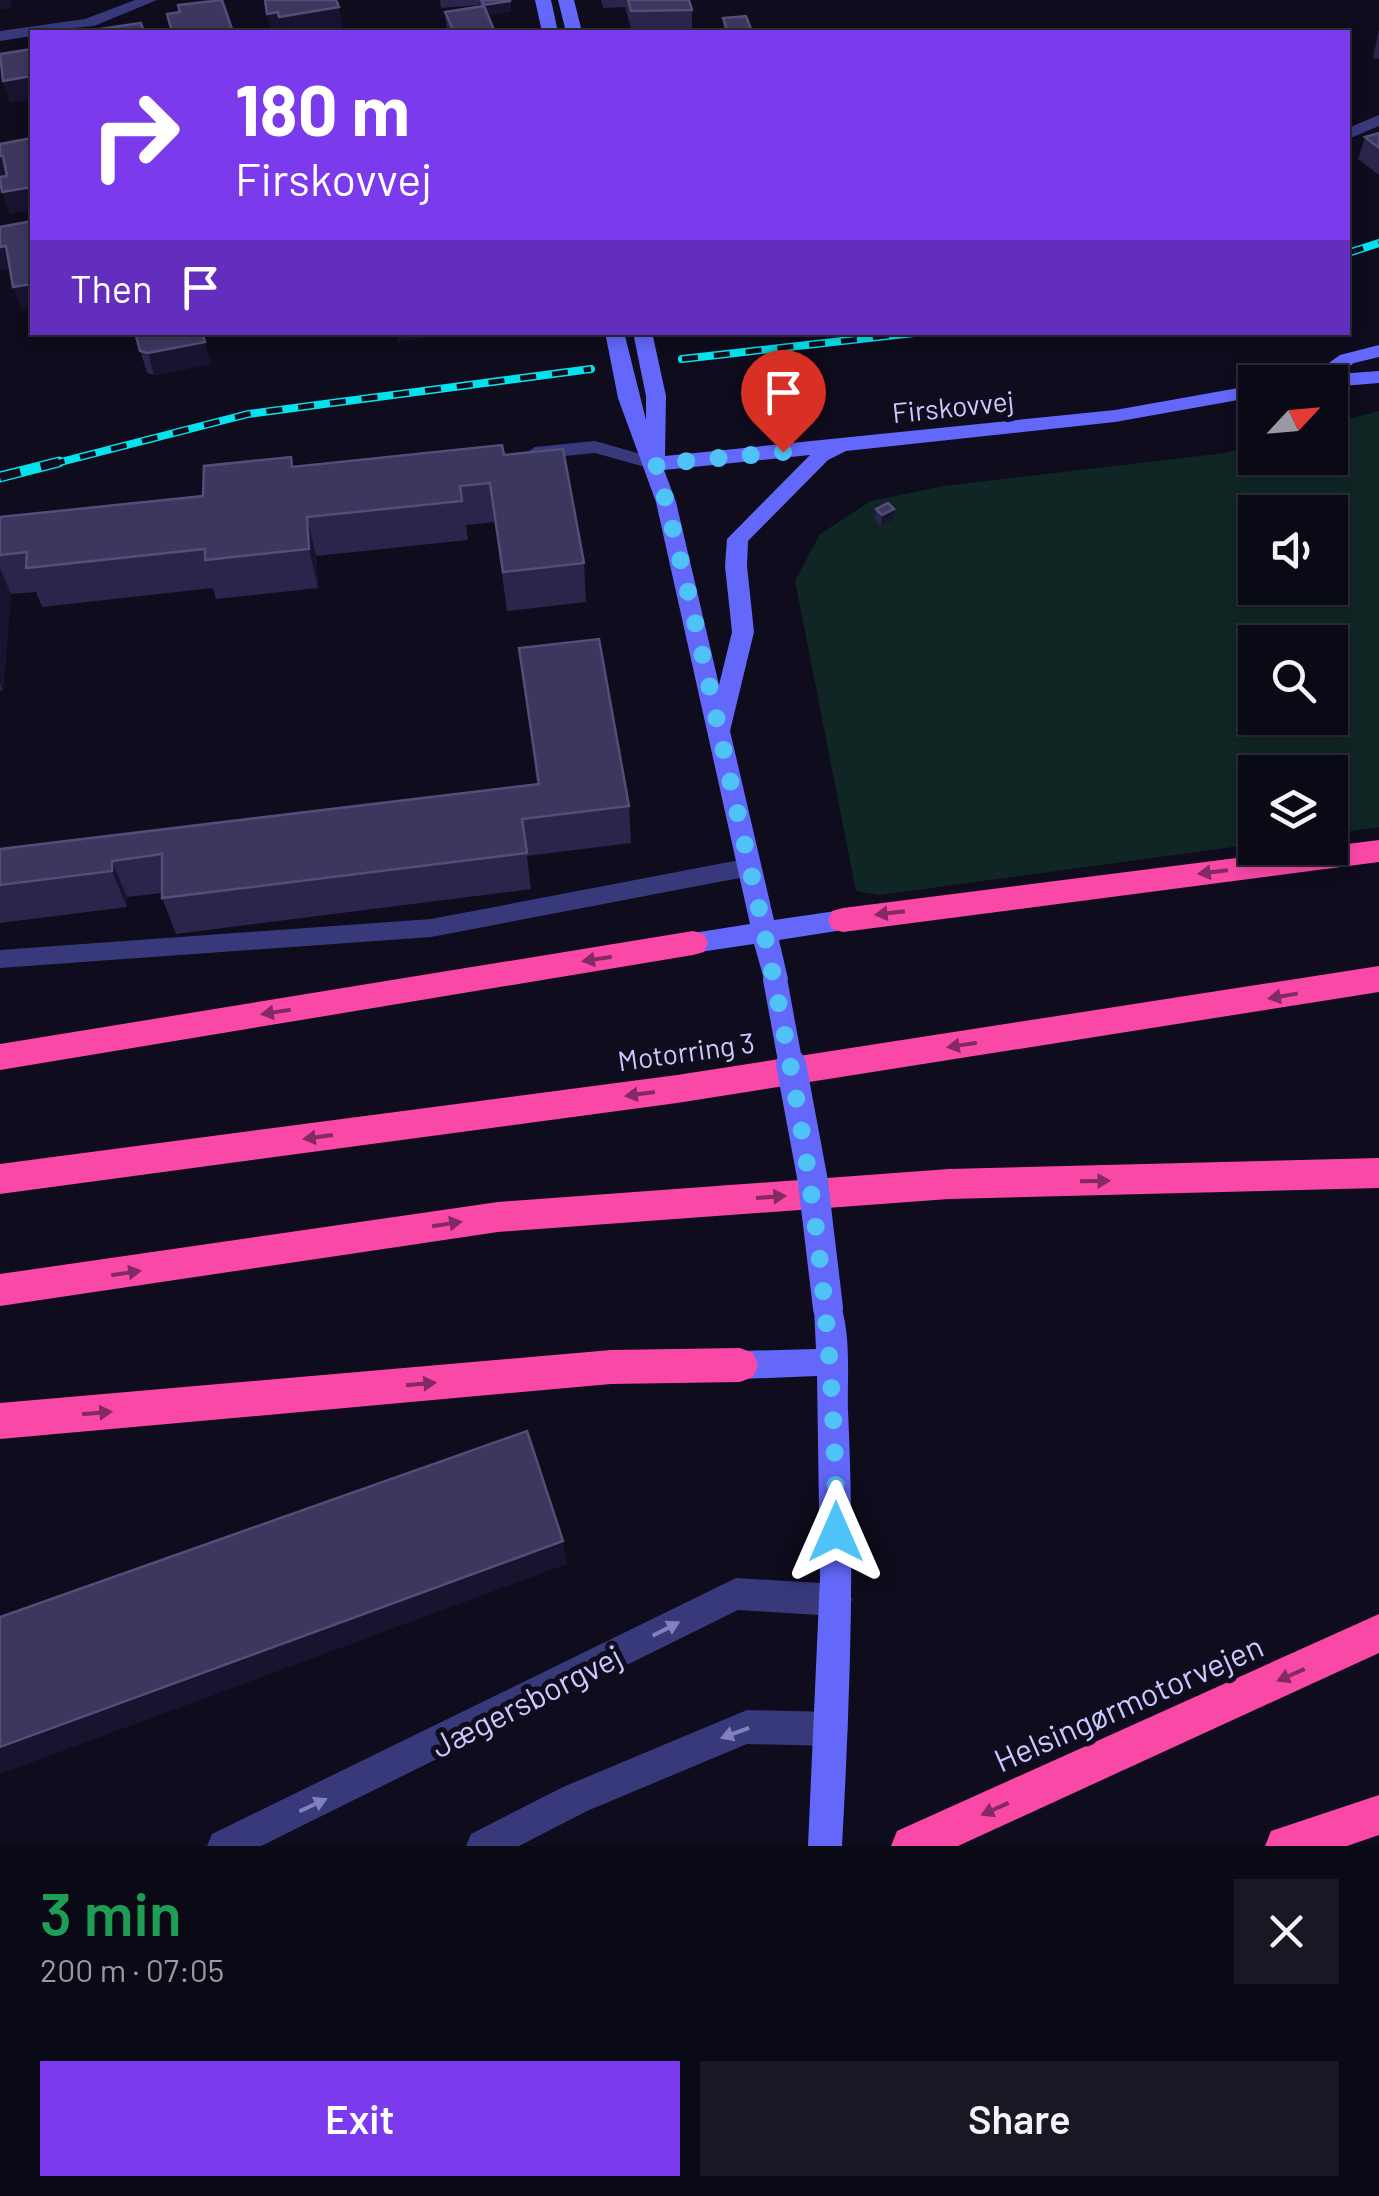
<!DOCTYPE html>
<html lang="en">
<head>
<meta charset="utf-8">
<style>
	body { margin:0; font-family:Barlow,sans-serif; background:#181723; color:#f1f3f6; height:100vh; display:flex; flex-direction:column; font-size:38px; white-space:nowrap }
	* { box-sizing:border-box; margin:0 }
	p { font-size:32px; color:#999aa1 }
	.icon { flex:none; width:55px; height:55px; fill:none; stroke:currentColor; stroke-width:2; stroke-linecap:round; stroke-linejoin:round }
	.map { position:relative; height:1846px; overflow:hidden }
	.sheet { display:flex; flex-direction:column; background:#0a0916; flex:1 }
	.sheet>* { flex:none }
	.banner { position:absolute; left:30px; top:30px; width:1320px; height:305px; border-radius:0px; box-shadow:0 5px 15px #0003,0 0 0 2px #2a2a35; background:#7c3aed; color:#fff; overflow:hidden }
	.needle { width:65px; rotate:64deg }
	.controls { position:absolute; left:1238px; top:365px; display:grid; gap:20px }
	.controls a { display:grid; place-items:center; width:110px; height:110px; border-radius:0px; background:#0a0916; box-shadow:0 5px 15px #0003,0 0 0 2px #2a2a35; font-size:50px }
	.pin { position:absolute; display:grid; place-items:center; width:85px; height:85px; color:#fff; margin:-102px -42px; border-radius:50% 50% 50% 0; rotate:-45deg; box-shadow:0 0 10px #0007 }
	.pin .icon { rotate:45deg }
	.me { position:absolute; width:110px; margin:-55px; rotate:0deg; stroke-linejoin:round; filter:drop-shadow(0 0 8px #0008) }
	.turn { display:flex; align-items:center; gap:35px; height:210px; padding:0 40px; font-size:45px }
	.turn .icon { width:130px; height:130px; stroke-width:2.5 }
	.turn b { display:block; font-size:70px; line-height:85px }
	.then { display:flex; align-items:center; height:95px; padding:0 40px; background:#0003; gap:20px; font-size:38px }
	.round { display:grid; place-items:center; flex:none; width:105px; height:105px; border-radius:0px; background:#181723 }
	.overview { display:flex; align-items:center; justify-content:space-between; height:170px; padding:0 40px }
	h1 { font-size:60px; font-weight:600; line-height:75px; color:#1e9e55 }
	.cta { display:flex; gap:20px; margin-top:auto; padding:20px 40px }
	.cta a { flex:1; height:115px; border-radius:0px; background:#7c3aed; color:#fff; font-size:40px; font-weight:600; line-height:115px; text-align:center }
	.cta a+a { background:#181723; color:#f1f3f6 }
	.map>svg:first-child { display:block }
	.green { fill:#0f2624; fill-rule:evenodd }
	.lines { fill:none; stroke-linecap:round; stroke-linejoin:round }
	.lane { fill:#38397b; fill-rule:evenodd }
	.street { fill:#38397b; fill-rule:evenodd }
	.secondary { fill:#6368fb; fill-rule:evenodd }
	.highway { fill:#fa48a7; fill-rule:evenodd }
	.rail-far1-casing { stroke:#06e2ec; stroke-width:8 }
	.rail-casing { stroke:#06e2ec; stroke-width:11 }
	.rail-far1 { stroke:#0e0c1d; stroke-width:5; stroke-dasharray:16; stroke-linecap:butt }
	.rail { stroke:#0e0c1d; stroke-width:8; stroke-dasharray:21; stroke-linecap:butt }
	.secondary-bridge-far1 { stroke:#6368fb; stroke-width:24 }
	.secondary-bridge { stroke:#6368fb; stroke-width:30 }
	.wall { fill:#2a254b }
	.shaded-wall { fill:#181430 }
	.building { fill:#3c375e; stroke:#524e77; stroke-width:2.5 }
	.oneway { fill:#842a62 }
	.oneway2 { fill:#8281bc }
	.route { stroke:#4fc3f7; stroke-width:18; stroke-dasharray:0 32.4 }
	.labels { text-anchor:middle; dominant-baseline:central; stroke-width:10; stroke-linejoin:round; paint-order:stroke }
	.street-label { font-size:28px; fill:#ccc9fe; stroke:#0e0c1d }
	.near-street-label { font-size:32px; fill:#ccc9fe; stroke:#0e0c1d }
</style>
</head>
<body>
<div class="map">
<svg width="1379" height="1846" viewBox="0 0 1379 1846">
	<rect width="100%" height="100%" fill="#0e0c1d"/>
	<path class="green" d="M 1379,411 L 1379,827 L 1330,834 L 1330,772 L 1255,772 L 1255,844 L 879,895 L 856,891 L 795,581 L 820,534 L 871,501 L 944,486 L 1225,453 L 1255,445 L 1255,458 L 1330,458 L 1330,424 ZM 1255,512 L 1330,512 L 1330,588 L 1255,588 ZM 1255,642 L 1330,642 L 1330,718 L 1255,718 Z"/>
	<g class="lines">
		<path class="lane" d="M 595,441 L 662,460 L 665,464 L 656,470 L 595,453 L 535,459 L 526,453 L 535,447 Z
			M 750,858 L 758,861 L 761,867 L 758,873 L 750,876 L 431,937 L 0,968 L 0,950 L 431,919 Z"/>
		<path class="street" d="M 135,0 L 157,0 L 94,26 L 32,32 L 32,36 L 0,41 L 0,31 L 85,19 Z
			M 1379,115 L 1379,126 L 1348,139 L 1348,128 Z
			M 736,1578 L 836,1584 L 847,1589 L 852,1600 L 847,1611 L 836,1616 L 738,1610 L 261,1846 L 207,1846 L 212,1834 Z
			M 747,1710 L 831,1712 L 843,1717 L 848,1729 L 843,1741 L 831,1746 L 747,1744 L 587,1811 L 519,1846 L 466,1846 L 471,1834 L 563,1787 Z"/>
		<path class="secondary" d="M 535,0 L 551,0 L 558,32 L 542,32 Z
			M 558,0 L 574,0 L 582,32 L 566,32 Z
			M 605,332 L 624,332 L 646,420 L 646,396 L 633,332 L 652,332 L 666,396 L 665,456 L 1115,410 L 1255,385 L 1255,397 L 1115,422 L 846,451 L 828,460 L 748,541 L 747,566 L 754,632 L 730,731 L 774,920 L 843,910 L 852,913 L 855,920 L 852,927 L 843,930 L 779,940 L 788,979 L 784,986 L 766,986 L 754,944 L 693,953 L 684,950 L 680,943 L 684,936 L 693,933 L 750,924 L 656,502 L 618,398 ZM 810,455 L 727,539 L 725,566 L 732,632 L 719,685 L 676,502 L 664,470 Z
			M 1379,345 L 1379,357 L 1354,363 L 1337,374 L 1379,371 L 1379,383 L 1330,387 L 1330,382 L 1302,382 L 1340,355 Z
			M 828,1294 L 838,1298 C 852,1330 847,1377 848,1411 C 855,1556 850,1701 842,1846 L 808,1846 L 820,1577 L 817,1376 L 740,1379 L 730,1375 L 725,1365 L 730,1355 L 740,1351 L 816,1349 L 814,1308 L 818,1298 Z"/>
		<path class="highway" d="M 1379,840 L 1379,862 L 843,932 L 832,929 L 828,920 L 832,911 L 843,908 Z
			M 693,931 L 704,934 L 708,943 L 704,952 L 693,955 L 0,1070 L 0,1044 Z
			M 1379,966 L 1379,992 L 677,1103 L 0,1194 L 0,1164 L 677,1075 Z
			M 1379,1158 L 1379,1188 L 949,1199 L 498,1232 L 0,1306 L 0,1274 L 498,1202 L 949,1169 Z
			M 740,1348 L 753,1353 L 758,1365 L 753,1377 L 740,1382 L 611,1384 L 0,1439 L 0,1403 L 611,1350 Z
			M 1379,1614 L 1379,1653 L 958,1846 L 891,1846 L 897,1831 Z
			M 1379,1795 L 1379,1835 L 1347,1846 L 1265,1846 L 1271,1831 Z"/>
		<g class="rail-far1-casing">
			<path id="rail-far1" d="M 1348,253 L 1379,243
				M 682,359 L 923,332
				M 49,465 L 248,414 L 591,369"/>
		</g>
		<g class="rail-casing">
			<path id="rail" d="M 0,477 L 59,462"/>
		</g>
		<use href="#rail-far1" class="rail-far1"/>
		<use href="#rail" class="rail"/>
		<path class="secondary-bridge-far1" d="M 775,979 L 791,1066"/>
		<path class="secondary-bridge" d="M 791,1064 L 813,1182 L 828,1308"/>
	</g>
	<path class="wall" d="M 440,0 L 510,0 L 511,11 L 488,15 L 495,32 L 447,32 L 445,12 L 480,6 L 480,2 L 479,5 L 441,8 Z
		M 601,0 L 689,0 L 692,10 L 692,31 L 632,32 L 625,7 L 603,8 Z
		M 723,18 L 751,29 L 751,32 L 724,32 Z
		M 1379,29 L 1379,59 L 1373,58 Z
		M 1379,133 L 1379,175 L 1358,159 L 1365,137 Z
		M 135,332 L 211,364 L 154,375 L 147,373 Z
		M 504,455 L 584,563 L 586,602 L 507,611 L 495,522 L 466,525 L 468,540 L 316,556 L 318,588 L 216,599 L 213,588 L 42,607 L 36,592 L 11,594 L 3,690 L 0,691 L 0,517 L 203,496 L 293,466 Z
		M 876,509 L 894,509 L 893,520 L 881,526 L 875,520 Z
		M 519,648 L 629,806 L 631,843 L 527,856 L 531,889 L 176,934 L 162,898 L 162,893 L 127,897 L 127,907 L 0,923 L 0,849 L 537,784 Z"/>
	<path class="shaded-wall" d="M 0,0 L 10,0 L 12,8 L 0,10 Z
		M 510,1 L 511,11 L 485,16 L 484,5 Z
		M 339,7 L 343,28 L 315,32 L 282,32 L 279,17 Z
		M 278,12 L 281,32 L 271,32 L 267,14 Z
		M 32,76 L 32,99 L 10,103 L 3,81 Z
		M 0,156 L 3,156 L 10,177 L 0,179 Z
		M 32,187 L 32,210 L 10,214 L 2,192 Z
		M 6,246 L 14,268 L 0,270 L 0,247 Z
		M 32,284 L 32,307 L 21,309 L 13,287 Z
		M 223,332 L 245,332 L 246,334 L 225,338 Z
		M 396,332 L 430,332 L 431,336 L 397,343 Z
		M 205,342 L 211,364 L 154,375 L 148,353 Z
		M 894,509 L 893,520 L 881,526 L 882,515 Z
		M 307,517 L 316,556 L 318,588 L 309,549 Z
		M 0,568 L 11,594 L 3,690 L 0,683 Z
		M 112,861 L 127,897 L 127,907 L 112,871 Z
		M 563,1541 L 567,1564 L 0,1774 L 0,1747 Z"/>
	<path class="building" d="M 222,0 L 233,32 L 172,32 L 167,14 L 180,12 L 178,5 Z
		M 265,0 L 336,0 L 339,7 L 279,17 L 278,12 L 267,14 Z
		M 481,0 L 510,0 L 510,1 L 484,5 Z
		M 628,0 L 689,0 L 692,10 L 631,11 Z
		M 484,6 L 495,32 L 454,32 L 445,12 Z
		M 746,16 L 751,29 L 727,30 L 723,18 Z
		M 141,23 L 144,32 L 101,32 L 100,29 Z
		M 32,49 L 32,76 L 3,81 L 0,54 Z
		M 1379,133 L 1379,148 L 1365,137 Z
		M 32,138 L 32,187 L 2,192 L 0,177 L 7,176 L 3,156 L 0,156 L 0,144 Z
		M 32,221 L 32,284 L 13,287 L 6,246 L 0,247 L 0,227 Z
		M 135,332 L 202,332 L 205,342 L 148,353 L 140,351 Z
		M 502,445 L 504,455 L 563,449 L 584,563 L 503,572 L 490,483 L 460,486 L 462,501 L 307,517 L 309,549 L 205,560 L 205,549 L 26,568 L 27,552 L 0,555 L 0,517 L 203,496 L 204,466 L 291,457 L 292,467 Z
		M 888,503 L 894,509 L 882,515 L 876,509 Z
		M 599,639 L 629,806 L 522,819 L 527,853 L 162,898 L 162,854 L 112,861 L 112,871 L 0,885 L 0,849 L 539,784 L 519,648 Z
		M 527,1431 L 563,1541 L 0,1747 L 0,1617 Z"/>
	<defs><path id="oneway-solid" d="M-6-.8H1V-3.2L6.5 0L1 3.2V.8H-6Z" transform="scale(2.5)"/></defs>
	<g class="oneway">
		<use href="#oneway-solid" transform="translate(1213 872) rotate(173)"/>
		<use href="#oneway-solid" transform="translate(890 913) rotate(173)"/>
		<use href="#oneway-solid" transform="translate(597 959) rotate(171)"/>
		<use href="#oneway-solid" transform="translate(1283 996) rotate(170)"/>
		<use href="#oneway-solid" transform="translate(276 1012) rotate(171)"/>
		<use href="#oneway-solid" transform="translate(962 1045) rotate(171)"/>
		<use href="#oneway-solid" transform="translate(640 1094) rotate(172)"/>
		<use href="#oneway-solid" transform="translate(318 1137) rotate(172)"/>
		<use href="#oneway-solid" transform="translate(1095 1181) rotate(-1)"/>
		<use href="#oneway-solid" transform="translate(771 1197) rotate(-4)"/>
		<use href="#oneway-solid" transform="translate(447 1224) rotate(-9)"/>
		<use href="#oneway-solid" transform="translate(126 1273) rotate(-9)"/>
		<use href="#oneway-solid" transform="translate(421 1384) rotate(-5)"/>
		<use href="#oneway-solid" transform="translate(97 1413) rotate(-5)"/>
		<use href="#oneway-solid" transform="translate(1291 1675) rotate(156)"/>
		<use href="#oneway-solid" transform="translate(995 1809) rotate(156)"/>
	</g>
	<g class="oneway2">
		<use href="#oneway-solid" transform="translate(666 1629) rotate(-27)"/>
		<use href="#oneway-solid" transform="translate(735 1733) rotate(160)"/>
		<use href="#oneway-solid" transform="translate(313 1805) rotate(-25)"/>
	</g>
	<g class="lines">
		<path class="route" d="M 783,452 L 656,464 C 690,589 715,716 744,841 C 797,1076 836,1291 836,1532"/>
	</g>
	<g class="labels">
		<g class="street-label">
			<text transform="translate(953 406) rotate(-6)">Firskovvej</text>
			<text transform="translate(686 1051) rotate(-8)">Motorring 3</text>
		</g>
		<g class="near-street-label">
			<text transform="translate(526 1700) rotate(-27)">Jægersborgvej</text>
			<text transform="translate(1128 1702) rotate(-24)">Helsingørmotorvejen</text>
		</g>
	</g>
</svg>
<div class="controls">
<a><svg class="needle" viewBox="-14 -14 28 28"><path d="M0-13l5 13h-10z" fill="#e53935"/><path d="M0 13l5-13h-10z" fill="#999aa1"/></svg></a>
<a><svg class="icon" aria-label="sound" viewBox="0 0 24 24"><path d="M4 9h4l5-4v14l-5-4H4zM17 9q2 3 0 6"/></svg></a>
<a><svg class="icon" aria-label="search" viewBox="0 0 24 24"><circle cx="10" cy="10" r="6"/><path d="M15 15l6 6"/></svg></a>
<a><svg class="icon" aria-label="layers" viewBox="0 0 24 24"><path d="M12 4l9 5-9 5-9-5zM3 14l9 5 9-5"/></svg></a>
</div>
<div class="pin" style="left:783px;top:452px;background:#d93025"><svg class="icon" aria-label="arrive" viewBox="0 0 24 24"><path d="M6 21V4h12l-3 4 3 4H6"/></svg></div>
<svg class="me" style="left:836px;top:1532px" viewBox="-20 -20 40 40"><path d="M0-17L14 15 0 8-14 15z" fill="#4fc3f7" stroke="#fff" stroke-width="4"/></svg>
<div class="banner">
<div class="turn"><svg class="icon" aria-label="right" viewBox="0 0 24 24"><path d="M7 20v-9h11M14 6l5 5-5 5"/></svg><div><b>180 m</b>Firskovvej</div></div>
<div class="then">Then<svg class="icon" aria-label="arrive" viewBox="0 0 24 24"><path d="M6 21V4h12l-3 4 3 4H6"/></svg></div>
</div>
</div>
<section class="sheet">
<div class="overview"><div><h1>3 min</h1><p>200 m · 07:05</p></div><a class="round"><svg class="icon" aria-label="close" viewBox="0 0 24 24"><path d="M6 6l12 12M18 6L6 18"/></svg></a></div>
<div class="cta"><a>Exit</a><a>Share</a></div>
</section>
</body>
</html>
